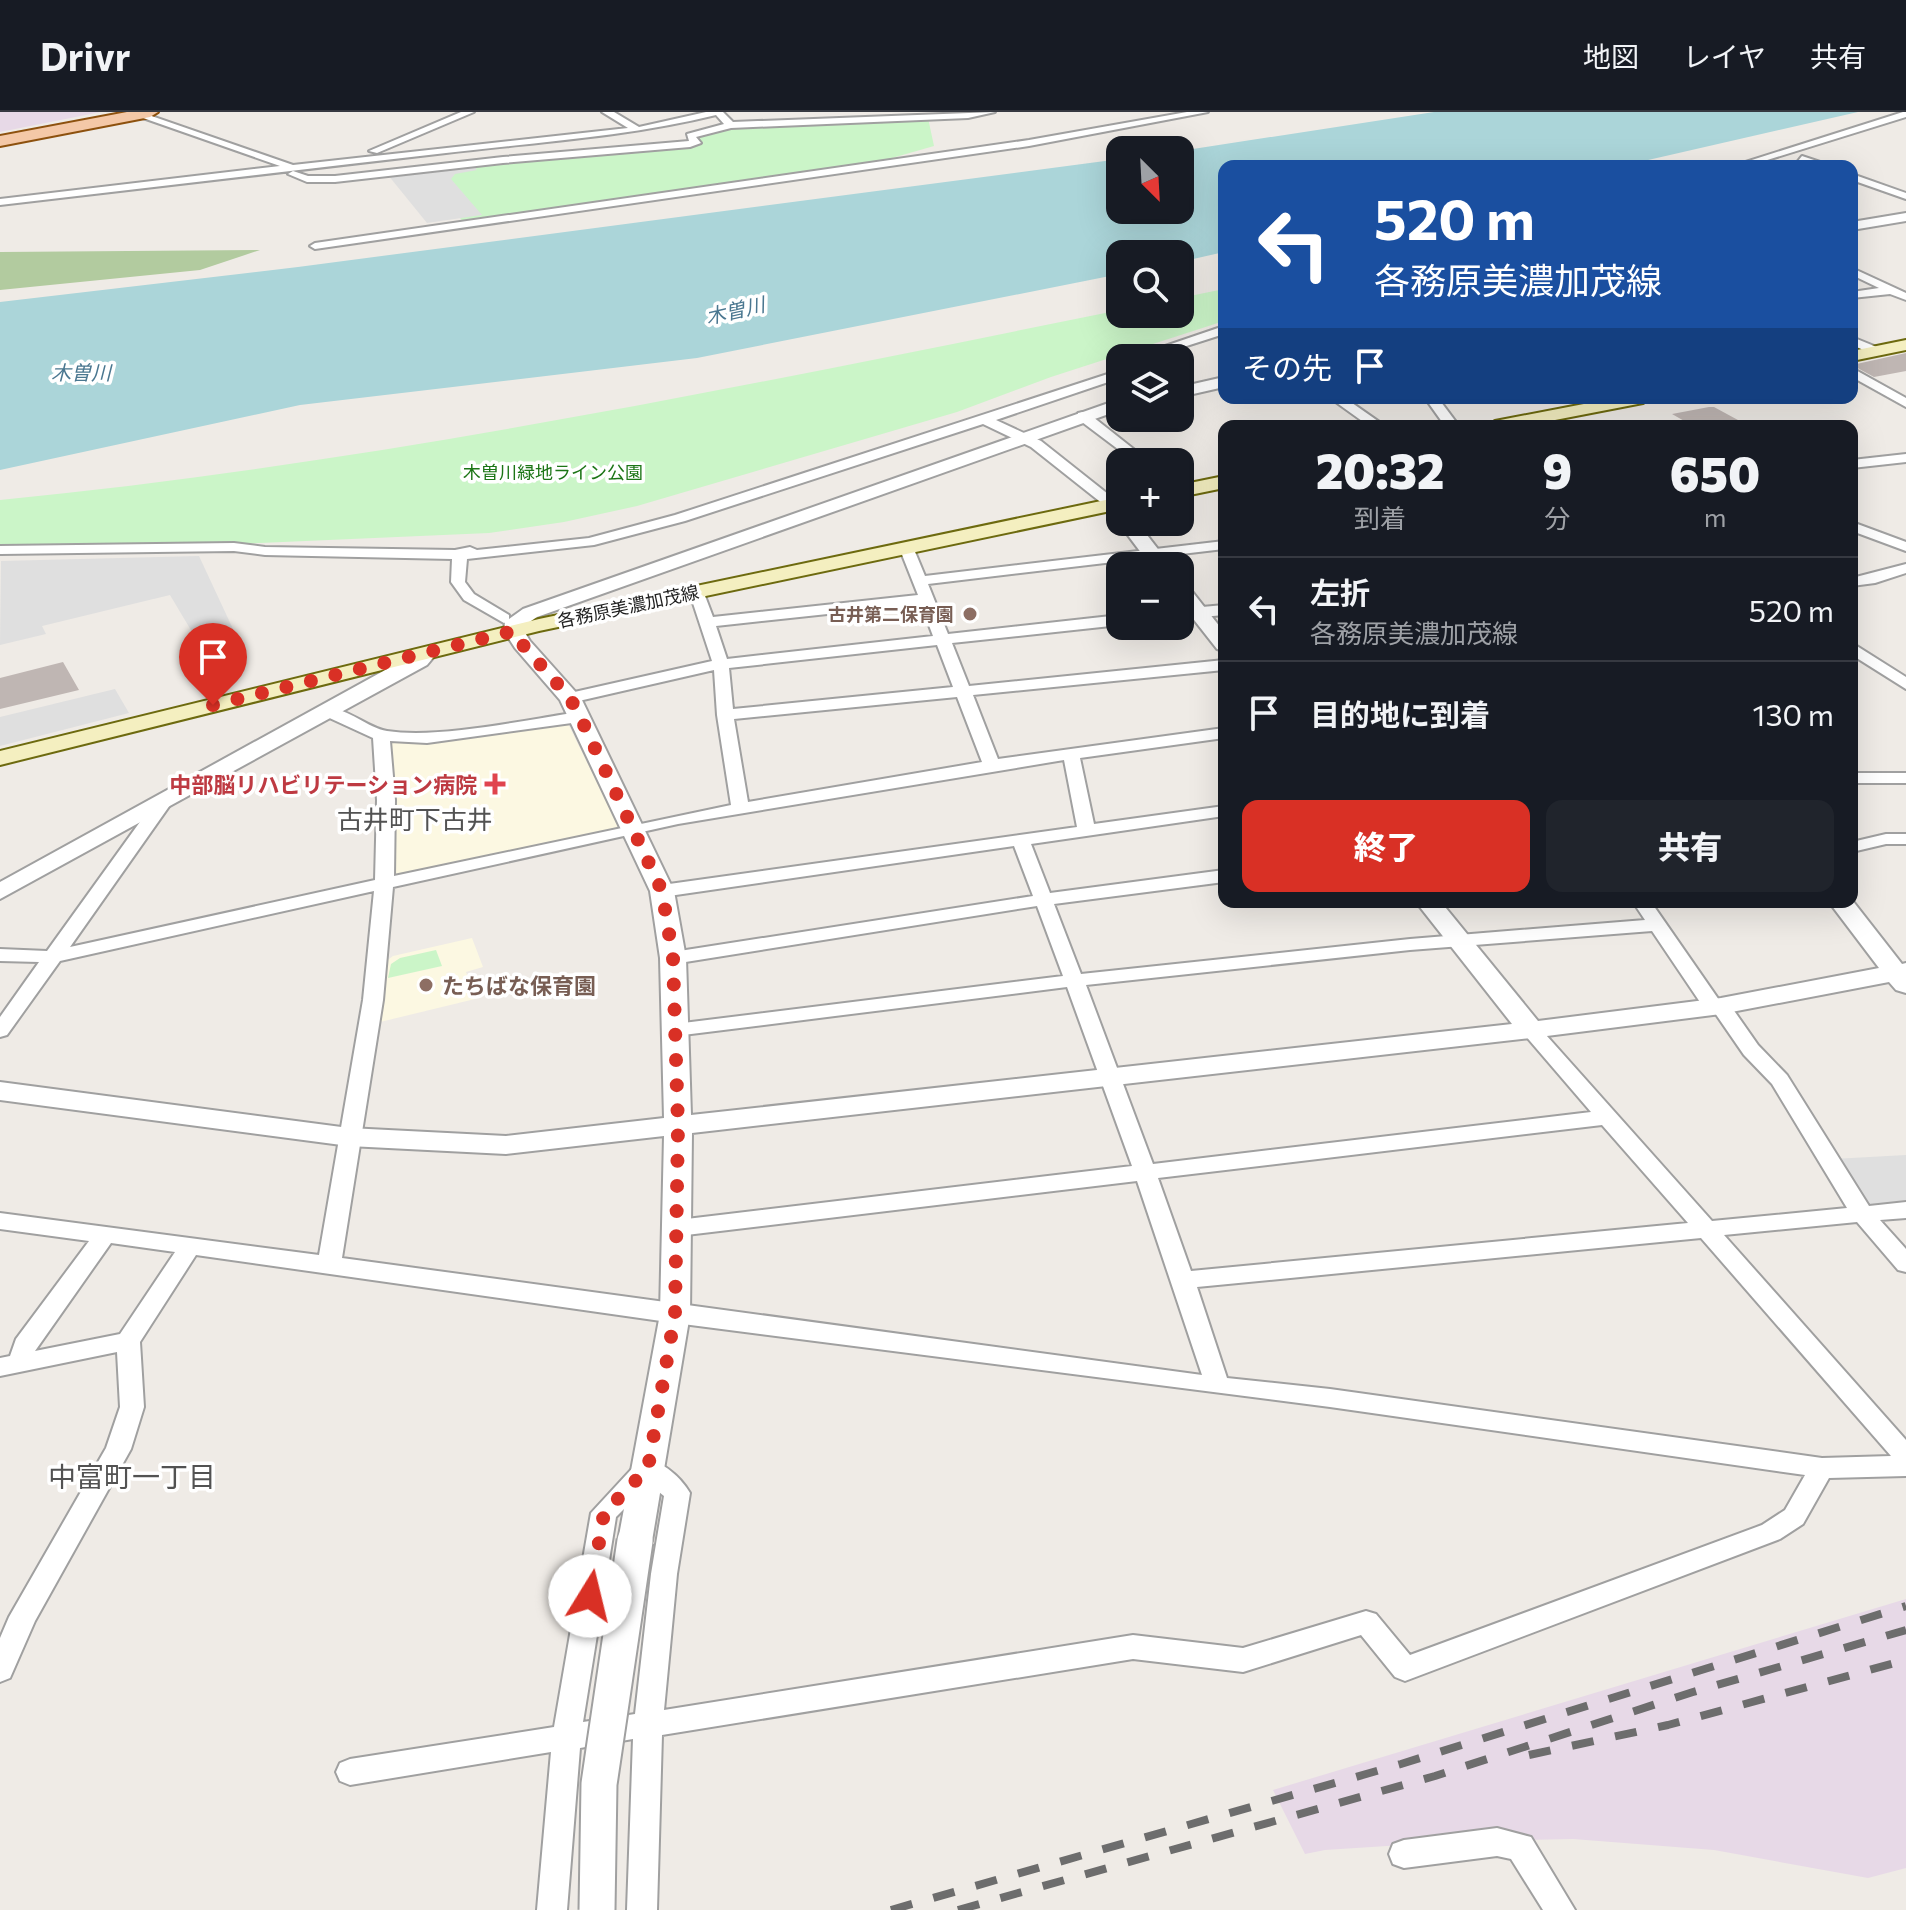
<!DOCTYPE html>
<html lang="ja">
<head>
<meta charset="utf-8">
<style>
	body { margin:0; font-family:Commissioner,"Noto Sans JP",sans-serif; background:#20242c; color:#f1f3f6; height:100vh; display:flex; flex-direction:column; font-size:30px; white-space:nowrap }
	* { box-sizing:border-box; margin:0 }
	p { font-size:26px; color:#9ea1a6 }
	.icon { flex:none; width:44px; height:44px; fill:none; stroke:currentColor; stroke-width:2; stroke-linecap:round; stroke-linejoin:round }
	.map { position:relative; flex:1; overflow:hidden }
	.side { position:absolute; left:1218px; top:308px; width:640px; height:488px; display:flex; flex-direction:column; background:#171b24; border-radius:16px; box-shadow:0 8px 32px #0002 }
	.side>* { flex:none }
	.hud { position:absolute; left:1218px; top:48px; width:640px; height:244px; border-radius:16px; box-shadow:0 8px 32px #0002; background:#1a4fa0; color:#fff; overflow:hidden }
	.needle { width:52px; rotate:156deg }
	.fabs { position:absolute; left:1106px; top:24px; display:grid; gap:16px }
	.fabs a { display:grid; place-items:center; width:88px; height:88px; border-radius:16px; background:#171b24; box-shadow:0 8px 32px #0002; font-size:40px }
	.pin { position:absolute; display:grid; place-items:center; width:68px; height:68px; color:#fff; margin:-82px -34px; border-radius:50% 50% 50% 0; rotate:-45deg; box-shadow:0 0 8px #0007 }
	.pin .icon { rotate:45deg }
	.me { position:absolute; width:88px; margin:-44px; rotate:9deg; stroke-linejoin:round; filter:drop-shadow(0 0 6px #0008) }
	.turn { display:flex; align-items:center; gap:28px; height:168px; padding:0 24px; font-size:36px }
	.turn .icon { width:104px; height:104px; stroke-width:2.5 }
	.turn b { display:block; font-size:56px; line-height:68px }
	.then { display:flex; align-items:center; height:76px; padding:0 24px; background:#0003; gap:16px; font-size:30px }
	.eta { display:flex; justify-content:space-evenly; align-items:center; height:136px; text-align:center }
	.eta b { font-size:48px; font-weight:800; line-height:56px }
	.primary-button { display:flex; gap:16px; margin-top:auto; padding:16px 24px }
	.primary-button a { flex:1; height:92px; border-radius:16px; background:#d93025; color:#fff; font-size:32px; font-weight:800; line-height:92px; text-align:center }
	.primary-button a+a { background:#20242c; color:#f1f3f6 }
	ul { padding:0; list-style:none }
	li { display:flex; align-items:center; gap:24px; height:104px; padding:0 24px; border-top:2px solid #363941 }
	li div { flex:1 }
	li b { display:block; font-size:30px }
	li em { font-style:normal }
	header { display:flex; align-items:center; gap:48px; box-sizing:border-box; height:112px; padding:0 40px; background:#171b24; border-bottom:2px solid #363941 }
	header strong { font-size:38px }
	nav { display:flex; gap:44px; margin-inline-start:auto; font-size:28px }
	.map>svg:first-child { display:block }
	.industrial { fill:#e7d9e7 }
	.education { fill:#fcf8e2 }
	.forest { fill:#b2cb9f }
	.park { fill:#cbf5c8 }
	.parking { fill:#dfdfdf }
	.water { fill:#abd5d9 }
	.building { fill:#bfb6b3 }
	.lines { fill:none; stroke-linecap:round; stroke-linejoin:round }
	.minor-casing { stroke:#a0a0a0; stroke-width:4 }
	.tertiary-casing { stroke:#a0a0a0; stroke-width:4 }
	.secondary-casing { stroke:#6d6a0f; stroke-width:4 }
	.primary-casing { stroke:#8d510e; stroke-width:4 }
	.minor { fill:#fff; fill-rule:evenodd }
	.tertiary { fill:#fff; fill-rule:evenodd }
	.secondary { fill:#f4efc0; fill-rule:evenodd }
	.primary { fill:#f4c8a7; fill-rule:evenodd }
	.rail { stroke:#6d6d6d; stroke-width:8; stroke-dasharray:22 22; stroke-linecap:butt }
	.tertiary-bridge-casing { stroke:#a0a0a0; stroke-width:39; stroke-linecap:butt }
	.tertiary-bridge { stroke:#fff; stroke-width:35 }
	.route { stroke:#d93025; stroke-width:14; stroke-dasharray:0 25.2 }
	.education-dot { fill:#8d6e63; stroke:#fff; stroke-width:3 }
	.health-dot { fill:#e0444e; stroke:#fff; stroke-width:3 }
	.labels { text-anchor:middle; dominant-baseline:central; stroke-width:7; stroke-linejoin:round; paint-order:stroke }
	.far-park-label { font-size:18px; fill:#1c7516; stroke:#fff }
	.far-street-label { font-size:18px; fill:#1f1f1f; stroke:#fff }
	.far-education-label { font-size:18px; font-weight:bold; fill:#785e54; stroke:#fff; text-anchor:end }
	.far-water-label { font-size:20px; font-style:italic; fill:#4a7790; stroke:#fff }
	.health-label { font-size:22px; font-weight:bold; fill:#be3a42; stroke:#fff; text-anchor:end }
	.education-label { font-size:22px; font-weight:bold; fill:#785e54; stroke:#fff; text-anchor:start }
	.quarter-label { font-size:26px; fill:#525252; stroke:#fff }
	.near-neighbourhood-label { font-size:28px; fill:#525252; stroke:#fff }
</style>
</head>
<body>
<header>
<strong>Drivr</strong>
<nav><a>地図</a><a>レイヤ</a><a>共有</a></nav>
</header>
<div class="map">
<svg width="1906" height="1798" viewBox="0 0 1906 1798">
	<rect width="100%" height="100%" fill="#efebe6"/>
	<path class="industrial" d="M 0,0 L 101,0 L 0,20 Z
		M 1906,1487 L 1906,1756 L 1868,1766 L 1714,1738 L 1573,1727 L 1464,1729 L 1325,1738 L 1305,1742 L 1273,1678 Z"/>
	<path class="education" d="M 559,610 L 568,612 L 618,713 L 615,717 L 393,766 L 396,714 L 390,630 Z
		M 472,826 L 483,855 L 466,860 L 475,887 L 376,911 L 385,850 L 393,844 Z"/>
	<path class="forest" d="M 260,138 L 200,158 L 0,178 L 0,140 Z"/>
	<path class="park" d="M 928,6 L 934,34 L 857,56 L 467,114 L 417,57 L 698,32 L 701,24 L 731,13 Z
		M 1224,177 L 1224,209 L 1051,265 L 957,300 L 637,394 L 564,410 L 489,421 L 239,432 L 0,435 L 0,388 C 377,351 749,273 1120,198 L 1120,202 L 1180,202 L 1180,186 Z
		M 436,838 L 442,854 L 388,866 L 391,852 L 400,846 Z"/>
	<path class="parking" d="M 473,53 L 477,58 L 455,62 L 451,67 L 482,103 L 427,111 L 388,63 Z
		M 199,444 L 233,517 L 195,525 L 170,483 L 42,514 L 46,522 L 0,533 L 1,449 Z
		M 115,577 L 129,601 L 0,634 L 0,605 Z
		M 1906,1043 L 1906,1088 L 1869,1093 L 1860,1090 L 1833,1047 Z"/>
	<path class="water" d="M 1434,0 L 1858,0 L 1622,54 L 1224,54 L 1224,140 L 1180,150 L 1180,142 L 1120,142 L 1120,162 L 697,246 L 300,293 L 0,358 L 0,190 L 298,155 L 1120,47 L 1120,98 L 1180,98 L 1180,39 Z"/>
	<path class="building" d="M 1906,241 L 1906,259 L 1874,265 L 1852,253 Z
		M 1709,295 L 1714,295 L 1749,314 L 1693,314 L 1672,302 Z
		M 63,550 L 79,578 L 0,597 L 0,566 Z"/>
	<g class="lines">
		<g class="minor-casing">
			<path id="minor" d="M 126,0 L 140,0 L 293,53 L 628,16 L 602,0 L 614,0 L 639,15 L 706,0 L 723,0 L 733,10 L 995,0 L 968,6 L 731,16 L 696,25 L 701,31 L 690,35 L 503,51 L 335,70 L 307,70 L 288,62 L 293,59 L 308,64 L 335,64 L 503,45 L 689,29 L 687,22 L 724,12 L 716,3 C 626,25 537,30 446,41 C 297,58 149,76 0,93 L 0,87 L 280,54 Z
				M 461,0 L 474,0 L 377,41 L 369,39 Z
				M 1187,0 L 1208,0 L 1029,34 L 315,137 L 310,134 L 315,131 L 1029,28 Z
				M 1903,0 L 1906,0 L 1906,5 L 1748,54 L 1733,54 Z
				M 1802,44 L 1826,52 L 1827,54 L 1812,54 L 1798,49 Z
				M 1852,62 L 1906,81 L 1906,87 L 1852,68 Z
				M 1852,156 L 1906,181 L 1906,188 L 1890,182 L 1852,186 L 1852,180 L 1879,176 L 1852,163 Z
				M 1224,214 L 1224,222 L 1149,246 L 1130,246 Z
				M 1852,225 L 1879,236 L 1881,239 L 1875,243 L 1852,233 Z
				M 1852,256 L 1906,286 L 1906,295 L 1852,265 Z
				M 1120,258 L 1120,266 L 996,308 L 1041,329 L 1118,390 L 1118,396 L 1108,396 L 1031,335 L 983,312 L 685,409 L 594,433 L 467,447 L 465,470 L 474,482 L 509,503 L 509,509 L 504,511 L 464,488 L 451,470 L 452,447 L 265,443 L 234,439 L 0,442 L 0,434 L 234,431 L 265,435 L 455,438 L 470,435 L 477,438 L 589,426 L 675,403 Z
				M 1330,286 L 1345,286 L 1385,314 L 1369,314 Z
				M 1425,286 L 1438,286 L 1459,314 L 1445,314 Z
				M 1083,300 L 1088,301 L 1150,350 L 1135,350 L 1078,307 L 1078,301 Z
				M 1906,342 L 1906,350 L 1852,356 L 1852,348 Z
				M 1852,410 L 1906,430 L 1906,439 L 1852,419 Z
				M 1224,429 L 1224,437 L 928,472 L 948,522 L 1120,503 L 1120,513 L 952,531 L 969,574 L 1224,548 L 1224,558 L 973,583 L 998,647 L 1224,616 L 1224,626 L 1080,646 L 1094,712 L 1224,694 L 1224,704 L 1031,732 L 1050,781 L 1224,758 L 1224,770 L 1054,792 L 1081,862 L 1410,827 L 1645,808 L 1633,790 L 1651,790 L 1719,888 L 1728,890 L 1758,933 L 1787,963 L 1869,1094 L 1906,1090 L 1906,1106 L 1880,1108 L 1906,1137 L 1906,1160 L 1898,1158 L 1857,1110 L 1724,1123 L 1906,1328 L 1906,1364 L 1829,1366 L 1803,1412 L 1780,1427 L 1405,1569 L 1395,1565 L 1361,1523 L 1243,1560 L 1133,1547 L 662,1623 L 657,1798 L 627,1798 L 633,1627 L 580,1636 L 567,1798 L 537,1798 L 551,1640 L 350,1673 L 340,1669 L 336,1660 L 340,1651 L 350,1647 L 554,1615 L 591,1401 L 639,1349 C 657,1343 681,1365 690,1381 L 677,1462 L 664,1598 L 1133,1523 L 1243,1536 L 1366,1499 L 1376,1502 L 1410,1543 L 1762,1413 L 1785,1398 L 1805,1363 L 1330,1295 L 675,1211 L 196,1143 L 140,1230 L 144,1295 L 131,1337 L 35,1509 L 10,1566 L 0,1570 L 0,1526 L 9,1505 L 106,1336 L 120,1295 L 117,1240 L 0,1264 L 0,1246 L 10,1244 L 16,1227 L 89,1129 L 0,1117 L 0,1101 L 319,1143 L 363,888 L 374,779 L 60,849 L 7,923 L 0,925 L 0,905 L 39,850 L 0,849 L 0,837 L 47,839 L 155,689 L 167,689 L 170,693 L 70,835 L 375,768 L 377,688 L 373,626 L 323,603 L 321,600 L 323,597 C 344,592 366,616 387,619 C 439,627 524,608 579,600 L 587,605 L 579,610 L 427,631 L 390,629 L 395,688 L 394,764 L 731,693 L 717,603 L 714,558 L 570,591 L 562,586 L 570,581 L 712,549 L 689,479 L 692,476 L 702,476 L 713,505 L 918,483 L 899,435 L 906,431 L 913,435 L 925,464 ZM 921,492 L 933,524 L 727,547 L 716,514 ZM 937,533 L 953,575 L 733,597 L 729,556 ZM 957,585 L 982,650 L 748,690 L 734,607 ZM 1064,648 L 1077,715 L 662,773 L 653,779 L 662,785 L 1014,734 L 1033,784 L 673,840 L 663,846 L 673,852 L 1037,794 L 1063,864 L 675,912 L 665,918 L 675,924 L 1067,875 L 1132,1054 L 678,1108 L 670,1110 L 667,1116 L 670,1122 L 678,1124 L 1137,1069 L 1202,1263 L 342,1146 L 383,888 L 393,775 L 678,712 ZM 1652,819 L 1706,899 L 1715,901 L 1744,943 L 1772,972 L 1847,1096 L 1712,1109 L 1538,914 L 1531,912 L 1521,918 L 1524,922 L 1591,1000 L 1153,1052 L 1086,873 L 1410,838 ZM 1602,1013 L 1688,1111 L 1191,1159 L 1158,1066 ZM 1701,1126 L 1891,1344 L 1822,1346 L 1330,1277 L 1227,1266 L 1197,1175 ZM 111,1131 L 175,1140 L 120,1222 L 35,1239 ZM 649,1372 L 664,1384 L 651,1462 L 635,1602 L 583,1610 L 616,1405 Z
				M 1906,452 L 1906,461 L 1875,471 L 1852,474 L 1852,466 Z
				M 1224,493 L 1224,503 L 1180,507 L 1180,497 Z
				M 1852,531 L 1906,565 L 1906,577 L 1852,543 Z
				M 1852,661 L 1906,661 L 1906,671 L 1852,671 Z
				M 1886,722 L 1906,722 L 1906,732 L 1886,732 L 1852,740 L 1852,730 Z
				M 1497,1716 L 1531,1725 L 1575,1798 L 1543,1798 L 1511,1747 L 1497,1744 L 1404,1756 L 1393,1752 L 1389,1742 L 1393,1732 L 1404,1728 Z"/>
		</g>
		<g class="tertiary-casing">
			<path id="tertiary" d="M 1906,101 L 1906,109 L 1852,118 L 1852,110 Z
				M 1224,265 L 1224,275 L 1180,285 L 1180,275 Z
				M 1120,287 L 1120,298 L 537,505 L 525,513 L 524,519 L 530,529 L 581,586 L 674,779 L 686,846 L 691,1003 L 1512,912 L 1416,790 L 1441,790 L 1538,909 L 1721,886 L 1879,856 L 1829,790 L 1852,788 L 1902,852 L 1906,851 L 1906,881 L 1896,878 L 1889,870 L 1721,902 L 1531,926 L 692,1021 L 690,1202 L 652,1429 L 647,1439 L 635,1443 L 623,1439 L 618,1429 L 660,1202 L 664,1024 L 506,1042 L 349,1034 L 0,988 L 0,970 L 349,1016 L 506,1024 L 664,1006 L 660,846 L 650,779 L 560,588 L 515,536 L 504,519 L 505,510 L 523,497 Z
				M 1120,407 L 1120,410 L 1137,410 L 1171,454 L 1151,454 L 1118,410 Z
				M 1180,471 L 1187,473 L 1224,520 L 1224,539 L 1217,537 L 1180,490 Z
				M 427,535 L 437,541 L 427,553 L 0,787 L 0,770 Z"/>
		</g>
		<g class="secondary-casing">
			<path id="secondary" d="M 1906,228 L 1906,238 L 1852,249 L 1852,239 Z
				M 1615,286 L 1652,286 L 1643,291 L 1524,314 L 1486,314 L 1495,309 Z
				M 1224,364 L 1224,376 L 1180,385 L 1180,373 Z
				M 1120,385 L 1120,397 L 539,519 L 0,653 L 0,639 L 539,507 Z"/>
		</g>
		<g class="primary-casing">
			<path id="primary" d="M 127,0 L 158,0 L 150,5 L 0,34 L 0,24 Z"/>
		</g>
		<use href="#minor" class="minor"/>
		<use href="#tertiary" class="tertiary"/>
		<use href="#secondary" class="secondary"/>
		<use href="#primary" class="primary"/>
		<path class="rail" d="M 1529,1643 L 1668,1613 L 1906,1548
			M 891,1798 L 1401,1652 L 1906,1494
			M 958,1798 L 1435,1664 L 1693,1580 L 1906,1518"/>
		<g class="tertiary-bridge-casing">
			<path id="tertiary-bridge" d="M 597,1798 L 599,1672 L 635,1429"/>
		</g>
		<use href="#tertiary-bridge" class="tertiary-bridge"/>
	</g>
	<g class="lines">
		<path class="route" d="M 213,593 L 514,519 L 522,532 L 570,586 L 583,611 L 662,779 L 673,846 L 678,1014 L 675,1202 L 648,1356 L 604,1401 L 590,1484"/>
	</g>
	<g class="education-dot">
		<circle cx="970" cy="502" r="8"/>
		<circle cx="426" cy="873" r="8"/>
	</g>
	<path class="health-dot" d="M491 660h8v8h8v8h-8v8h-8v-8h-8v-8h8z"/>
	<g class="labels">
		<g class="far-park-label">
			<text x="553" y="360">木曽川緑地ライン公園</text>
		</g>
		<g class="far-street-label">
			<text transform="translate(628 494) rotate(-12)">各務原美濃加茂線</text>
		</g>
		<g class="far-education-label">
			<text x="954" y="502">古井第二保育園</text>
		</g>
		<g class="far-water-label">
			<text transform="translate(735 198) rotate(-13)">木曽川</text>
			<text x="81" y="260">木曽川</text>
		</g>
		<g class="health-label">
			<text x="477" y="672">中部脳リハビリテーション病院</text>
		</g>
		<g class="education-label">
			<text x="442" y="873">たちばな保育園</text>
		</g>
		<g class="quarter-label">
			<text x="415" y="706">古井町下古井</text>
		</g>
		<g class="near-neighbourhood-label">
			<text x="132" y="1364">中富町一丁目</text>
		</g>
	</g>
</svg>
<div class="fabs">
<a><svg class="needle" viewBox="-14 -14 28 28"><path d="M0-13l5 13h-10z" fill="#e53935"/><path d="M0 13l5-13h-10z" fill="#9ea1a6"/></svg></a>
<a><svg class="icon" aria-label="search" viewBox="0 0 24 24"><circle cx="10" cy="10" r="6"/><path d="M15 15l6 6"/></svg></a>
<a><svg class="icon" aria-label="layers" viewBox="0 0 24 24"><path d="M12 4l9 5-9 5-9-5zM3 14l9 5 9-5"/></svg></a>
<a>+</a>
<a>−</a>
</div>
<div class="pin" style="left:213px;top:593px;background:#d93025"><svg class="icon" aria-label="arrive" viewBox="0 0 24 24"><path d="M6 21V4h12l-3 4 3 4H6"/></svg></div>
<svg class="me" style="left:590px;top:1484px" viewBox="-20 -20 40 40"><circle r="19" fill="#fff"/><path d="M0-13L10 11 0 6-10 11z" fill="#d93025"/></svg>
<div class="hud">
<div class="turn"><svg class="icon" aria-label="left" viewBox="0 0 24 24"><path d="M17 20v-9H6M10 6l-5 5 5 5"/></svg><div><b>520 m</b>各務原美濃加茂線</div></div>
<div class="then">その先<svg class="icon" aria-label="arrive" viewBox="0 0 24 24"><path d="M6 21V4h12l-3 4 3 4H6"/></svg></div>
</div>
<section class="side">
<div class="eta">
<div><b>20:32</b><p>到着</p></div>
<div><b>9</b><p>分</p></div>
<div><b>650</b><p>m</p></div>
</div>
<ul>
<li><svg class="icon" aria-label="left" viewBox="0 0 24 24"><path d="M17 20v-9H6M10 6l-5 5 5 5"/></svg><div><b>左折</b><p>各務原美濃加茂線</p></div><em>520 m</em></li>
<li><svg class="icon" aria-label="arrive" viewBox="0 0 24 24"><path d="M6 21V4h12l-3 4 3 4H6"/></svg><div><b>目的地に到着</b></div><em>130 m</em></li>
</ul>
<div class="primary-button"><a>終了</a><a>共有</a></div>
</section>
</div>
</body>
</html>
